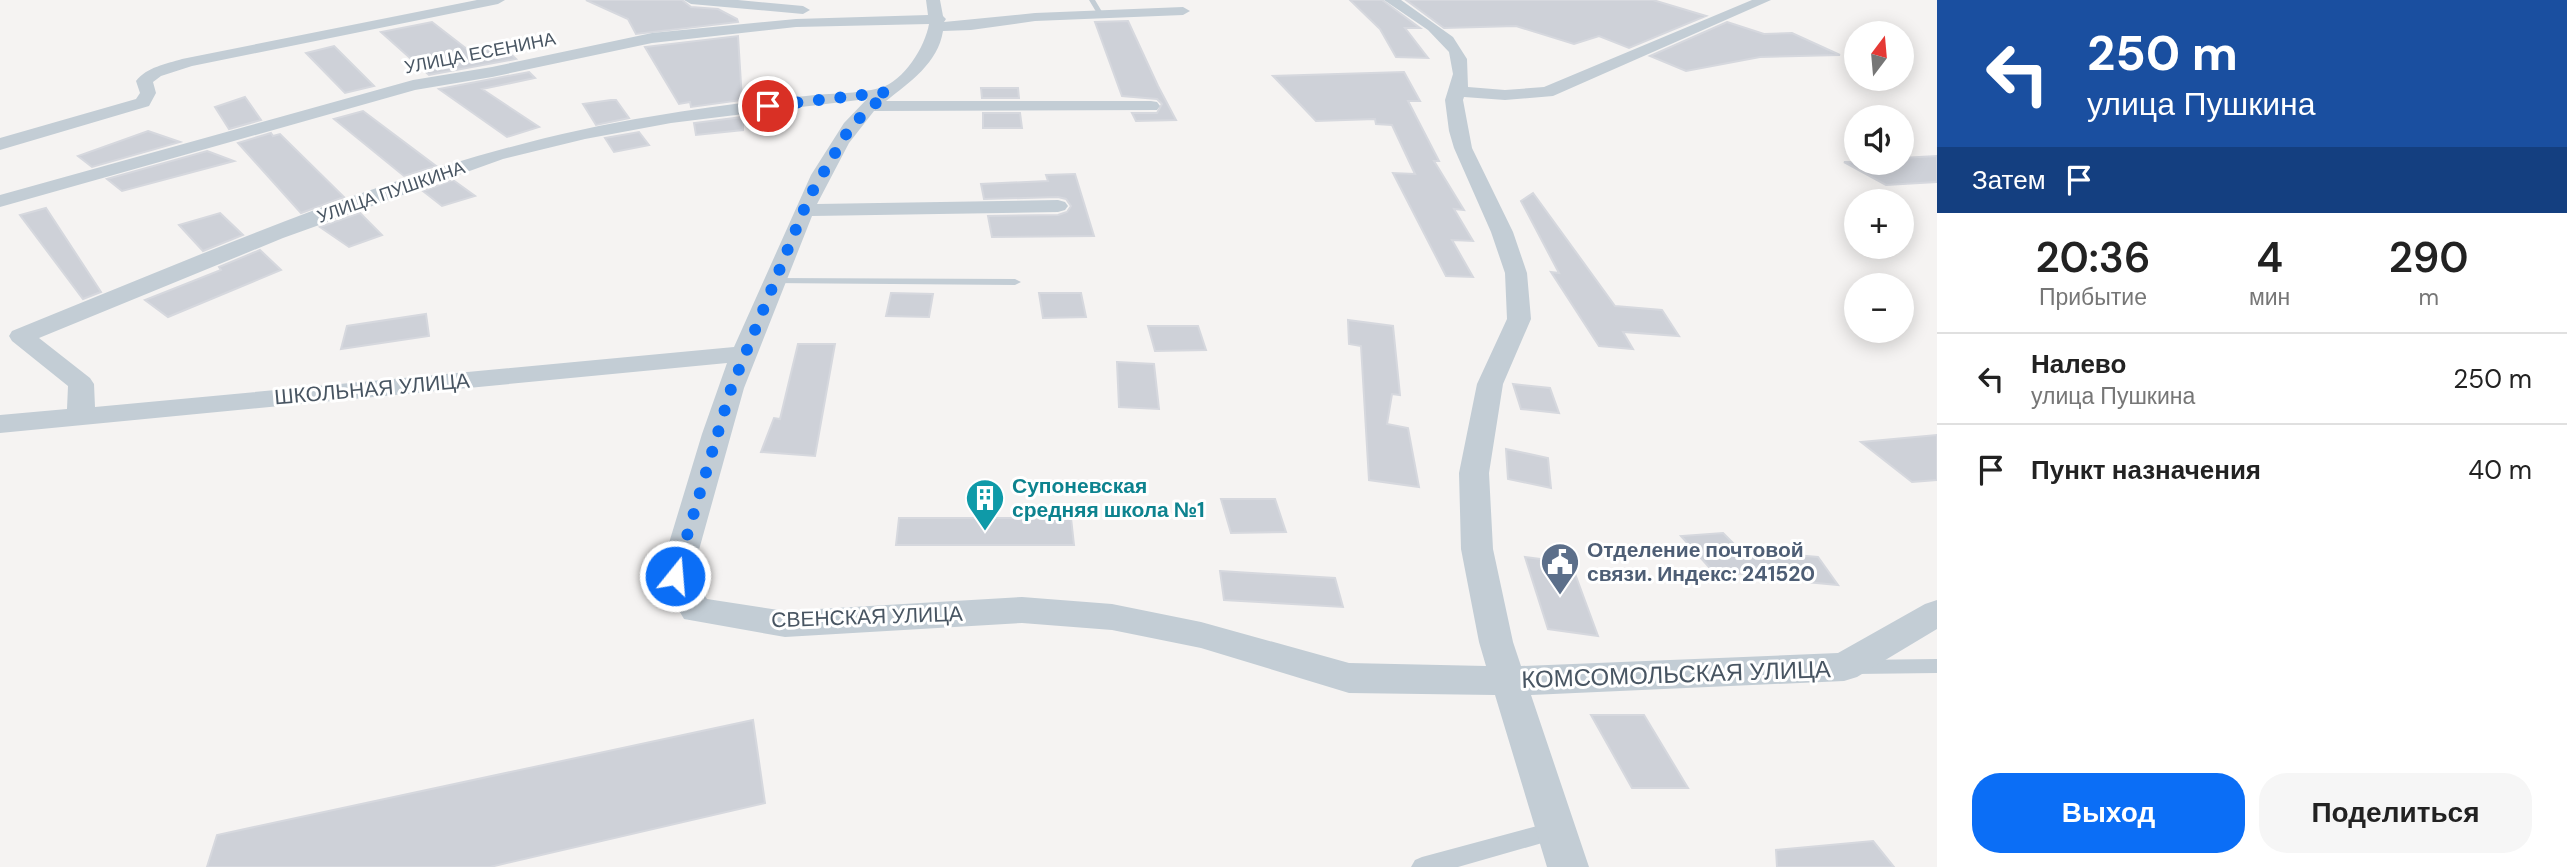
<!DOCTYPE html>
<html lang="ru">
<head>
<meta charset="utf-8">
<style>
	body { margin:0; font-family:"DM Sans",sans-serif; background:#f6f6f6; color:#222; height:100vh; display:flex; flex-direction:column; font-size:26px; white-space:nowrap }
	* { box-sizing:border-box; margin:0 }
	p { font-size:23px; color:#767676 }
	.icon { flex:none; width:38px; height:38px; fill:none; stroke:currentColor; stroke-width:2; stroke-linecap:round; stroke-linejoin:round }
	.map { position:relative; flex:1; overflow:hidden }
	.side { display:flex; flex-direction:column; background:#fff; width:630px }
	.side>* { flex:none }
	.hud { background:#1a4fa0; color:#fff; overflow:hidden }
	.needle { width:46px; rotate:16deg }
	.buttons { position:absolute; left:1844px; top:21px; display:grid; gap:14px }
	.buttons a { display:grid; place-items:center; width:70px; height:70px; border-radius:50%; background:#fff; box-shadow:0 4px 18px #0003; font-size:35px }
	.pin { position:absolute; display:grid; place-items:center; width:60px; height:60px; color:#fff; margin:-30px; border:4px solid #fff; border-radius:50%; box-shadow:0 2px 7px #0007 }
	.me { position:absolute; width:77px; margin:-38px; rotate:17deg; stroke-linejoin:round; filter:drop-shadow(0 0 5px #0008) }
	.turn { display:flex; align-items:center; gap:24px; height:147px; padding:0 35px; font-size:32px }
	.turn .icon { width:91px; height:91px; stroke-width:2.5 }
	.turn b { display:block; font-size:49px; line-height:60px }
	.then { display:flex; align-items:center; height:66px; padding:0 35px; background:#0003; gap:14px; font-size:26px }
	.eta { display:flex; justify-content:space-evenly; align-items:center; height:119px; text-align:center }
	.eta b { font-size:42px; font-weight:600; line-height:49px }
	.cta { display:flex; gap:14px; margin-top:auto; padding:14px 35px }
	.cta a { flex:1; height:80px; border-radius:28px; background:#0b6ef6; color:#fff; font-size:28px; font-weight:600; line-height:80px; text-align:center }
	.cta a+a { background:#f6f6f6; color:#222 }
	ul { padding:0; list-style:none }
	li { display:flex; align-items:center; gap:21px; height:91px; padding:0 35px; border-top:2px solid #e0e0e0 }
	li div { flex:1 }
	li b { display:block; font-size:26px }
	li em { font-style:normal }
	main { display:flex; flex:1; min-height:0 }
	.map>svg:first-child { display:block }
	.building { fill:#ced1d8; stroke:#d6d8de; stroke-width:2 }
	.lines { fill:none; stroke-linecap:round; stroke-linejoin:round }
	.service { fill:#c3cdd5; fill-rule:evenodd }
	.minor { fill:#c3cdd5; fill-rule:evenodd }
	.route { stroke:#0b6ef6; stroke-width:12; stroke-dasharray:0 21.6 }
	.labels { text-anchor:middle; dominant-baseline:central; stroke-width:6; stroke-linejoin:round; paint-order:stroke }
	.far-street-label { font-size:18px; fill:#485562; stroke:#fff }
	.street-label { font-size:21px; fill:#485562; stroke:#fff }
	.culture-label { font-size:21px; font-weight:bold; fill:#0d838f; stroke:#fff; text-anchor:start }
	.service-label { font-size:21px; font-weight:bold; fill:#4e5e75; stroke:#fff; text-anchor:start }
	.near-street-label { font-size:24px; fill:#485562; stroke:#fff }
</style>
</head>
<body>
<main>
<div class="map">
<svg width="1937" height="867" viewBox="0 0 1937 867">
	<rect width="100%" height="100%" fill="#f5f3f2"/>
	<path class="building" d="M 586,0 L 682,0 L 691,7 L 718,9 L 737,19 L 738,22 L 636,34 L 628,19 Z
		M 1350,0 L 1382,0 L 1420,28 L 1405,28 L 1428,58 L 1396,57 L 1380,29 Z
		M 1406,0 L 1653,0 L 1706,16 L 1629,48 L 1599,36 L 1574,44 L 1516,26 L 1444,28 Z
		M 1128,21 L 1158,86 L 1176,120 L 1136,121 L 1132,113 L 1157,113 L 1162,104 L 1157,99 L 1122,96 L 1095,22 Z
		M 432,22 L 472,53 L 503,47 L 516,59 L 429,75 L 381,32 Z
		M 1727,22 L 1764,34 L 1792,33 L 1840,55 L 1760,57 L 1686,71 L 1650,56 Z
		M 738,36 L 742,100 L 691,107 L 690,102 L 679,104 L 645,47 Z
		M 334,46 L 374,86 L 345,93 L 306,53 Z
		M 529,72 L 535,78 L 482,89 L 539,127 L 507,137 L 439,89 Z
		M 1404,72 L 1420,101 L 1408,101 L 1439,161 L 1434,161 L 1464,210 L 1454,209 L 1473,241 L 1452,240 L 1473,277 L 1446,276 L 1393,173 L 1415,174 L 1392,125 L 1376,124 L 1375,119 L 1316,121 L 1273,76 Z
		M 981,88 L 1018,88 L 1019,98 L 982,98 Z
		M 245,97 L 261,120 L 229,129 L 215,107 Z
		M 611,100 L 616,100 L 629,118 L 596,125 L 583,104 Z
		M 363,111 L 436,166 L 404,176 L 334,119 Z
		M 983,113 L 1020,113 L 1022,128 L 983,128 Z
		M 743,117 L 743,130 L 696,135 L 694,123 Z
		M 148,131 L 180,142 L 92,167 L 78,156 Z
		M 639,132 L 649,145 L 614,152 L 605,138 Z
		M 271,133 L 273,136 L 280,134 L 344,197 L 301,213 L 238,143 Z
		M 207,151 L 234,161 L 122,191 L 107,179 Z
		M 1937,156 L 1937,182 L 1886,185 L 1844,162 L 1902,163 L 1902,158 Z
		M 1075,174 L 1094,236 L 992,237 L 988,216 L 1058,215 L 1067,212 L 1071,206 L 1066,199 L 1058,197 L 984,199 L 981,184 L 1048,181 L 1046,175 Z
		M 453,180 L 475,196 L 442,206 L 423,191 Z
		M 1533,193 L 1615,306 L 1662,310 L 1679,336 L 1623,332 L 1633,349 L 1599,346 L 1551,272 L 1559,273 L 1521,201 Z
		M 46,208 L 101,292 L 83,299 L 20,215 Z
		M 220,213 L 243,235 L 203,251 L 179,225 Z
		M 360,213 L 382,235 L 349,247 L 320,227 Z
		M 260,250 L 281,270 L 168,317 L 145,300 L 221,270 L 219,267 Z
		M 891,293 L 933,294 L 929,317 L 886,316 Z
		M 1039,293 L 1081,293 L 1086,317 L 1043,318 Z
		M 426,314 L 429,336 L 341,349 L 347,326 Z
		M 1348,320 L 1393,326 L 1400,395 L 1392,394 L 1387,424 L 1408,428 L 1419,487 L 1369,480 L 1361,346 L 1349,344 Z
		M 1148,326 L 1198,326 L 1206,350 L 1155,351 Z
		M 798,344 L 835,344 L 815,456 L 761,452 L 774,418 L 780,419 Z
		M 1117,362 L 1154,364 L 1159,409 L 1119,407 Z
		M 1513,384 L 1550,388 L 1559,413 L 1521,409 Z
		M 1937,435 L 1937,480 L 1912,482 L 1861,442 Z
		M 1506,449 L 1548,458 L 1551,488 L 1508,479 Z
		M 1221,499 L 1275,499 L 1286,532 L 1231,533 Z
		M 899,518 L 1071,518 L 1074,545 L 896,545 Z
		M 1723,533 L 1740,550 L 1818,557 L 1838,585 L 1785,580 L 1779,570 L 1717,576 L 1681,536 Z
		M 1525,557 L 1571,563 L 1598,636 L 1548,629 Z
		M 1220,571 L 1335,578 L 1343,607 L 1224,600 Z
		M 1591,715 L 1644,715 L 1688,788 L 1632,788 Z
		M 753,720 L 765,803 L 490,867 L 207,867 L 217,835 Z
		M 1873,841 L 1894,867 L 1777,867 L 1776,850 Z"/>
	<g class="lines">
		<path class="service" d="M 1089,0 L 1095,0 L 1104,15 L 1098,15 Z
			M 774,278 L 1015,279 L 1021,282 L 1015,285 L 770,283 L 770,279 Z
			M 1937,659 L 1937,673 L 1856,674 L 1850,672 L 1847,667 L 1850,662 L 1856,660 Z
			M 1556,821 L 1563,823 L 1566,830 L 1563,837 L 1458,867 L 1411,867 L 1415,860 L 1422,857 Z"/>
		<path class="minor" d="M 477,0 L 505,0 L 498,4 L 192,66 L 161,76 L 153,82 L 156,93 L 149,106 L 0,150 L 0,138 L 136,99 L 140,93 L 136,81 C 147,67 166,64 182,59 Z
			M 684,0 L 738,0 L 803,6 L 810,10 L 803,14 L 691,4 Z
			M 926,0 L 940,0 L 943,16 L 946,19 L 944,22 L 1035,13 L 1183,7 L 1190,11 L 1183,15 L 1035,21 L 971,30 L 943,31 C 938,63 910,82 886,101 L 1151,101 L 1157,102 L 1160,106 L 1157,110 L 874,111 L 849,143 L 817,204 L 1058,200 L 1065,202 L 1068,206 L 1065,210 L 1058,212 L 812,216 L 744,388 L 692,575 L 707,599 L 785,611 L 1022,597 L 1112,604 L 1201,622 L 1349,663 L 1486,666 L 1479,642 L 1461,549 L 1459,473 L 1477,384 L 1507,319 L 1505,273 L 1491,232 L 1454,148 L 1449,131 L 1445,100 L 1453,74 L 1449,52 L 1428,30 L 1384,0 L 1401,0 L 1453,37 L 1467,59 L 1468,87 L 1505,90 L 1544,87 L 1752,0 L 1771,0 L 1553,96 L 1505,100 L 1464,97 L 1463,100 L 1472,148 L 1513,232 L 1527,273 L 1531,319 L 1503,384 L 1489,473 L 1493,549 L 1513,642 L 1521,666 L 1838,653 L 1925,604 L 1937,600 L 1937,629 L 1857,677 L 1844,681 L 1531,695 L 1589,867 L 1547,867 L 1495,695 L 1349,693 L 1201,648 L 1112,630 L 1022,623 L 785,637 L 684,619 L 659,576 L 702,434 L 727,363 L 0,433 L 0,415 L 67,409 L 68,386 L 12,341 L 9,336 L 12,331 C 221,247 430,152 654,116 C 704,107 755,101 806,96 C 830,93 857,94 880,88 C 904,81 925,47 929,24 L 796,27 L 652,43 L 492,77 L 415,90 L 0,207 L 0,195 L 413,80 L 492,67 L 652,33 L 796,19 L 928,15 ZM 867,99 L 844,123 L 811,175 L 734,347 L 95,407 L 94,384 L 90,378 L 39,338 L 283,238 L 503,159 L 585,139 L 671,123 Z"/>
	</g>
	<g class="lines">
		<path class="route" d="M 675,576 L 731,389 L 809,197 L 851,126 L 888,92 L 768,106"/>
	</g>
	<defs>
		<g id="building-pin" transform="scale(2.0125)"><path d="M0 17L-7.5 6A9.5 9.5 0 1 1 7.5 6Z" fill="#0f9aa8" stroke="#fff"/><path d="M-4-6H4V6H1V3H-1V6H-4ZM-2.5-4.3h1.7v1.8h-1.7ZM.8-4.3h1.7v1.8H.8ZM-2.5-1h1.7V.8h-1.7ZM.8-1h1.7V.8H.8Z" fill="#fff"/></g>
		<g id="civic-pin" transform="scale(2.0125)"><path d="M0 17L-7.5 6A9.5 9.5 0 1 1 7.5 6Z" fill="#5c6f8a" stroke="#fff"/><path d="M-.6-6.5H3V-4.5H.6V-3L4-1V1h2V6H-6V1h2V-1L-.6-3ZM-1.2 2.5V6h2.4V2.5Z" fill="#fff"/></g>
	</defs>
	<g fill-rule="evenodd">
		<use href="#building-pin" x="985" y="498"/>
		<use href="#civic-pin" x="1560" y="562"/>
	</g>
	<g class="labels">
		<g class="far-street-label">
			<text transform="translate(480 53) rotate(-11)">УЛИЦА ЕСЕНИНА</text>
			<text transform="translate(391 192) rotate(-19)">УЛИЦА ПУШКИНА</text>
		</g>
		<g class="street-label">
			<text transform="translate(372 389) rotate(-5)">ШКОЛЬНАЯ УЛИЦА</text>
			<text transform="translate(867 617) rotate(-2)">СВЕНСКАЯ УЛИЦА</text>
		</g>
		<g class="culture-label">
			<text x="1012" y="486">Супоневская<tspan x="1012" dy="24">средняя школа №1</tspan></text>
		</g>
		<g class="service-label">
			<text x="1587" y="550">Отделение почтовой<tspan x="1587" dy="24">связи. Индекс: 241520</tspan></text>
		</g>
		<g class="near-street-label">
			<text transform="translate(1676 674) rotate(-2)">КОМСОМОЛЬСКАЯ УЛИЦА</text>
		</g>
	</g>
</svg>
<div class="buttons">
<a><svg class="needle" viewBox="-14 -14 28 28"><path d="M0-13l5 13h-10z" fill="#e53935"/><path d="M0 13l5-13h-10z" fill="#767676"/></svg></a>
<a><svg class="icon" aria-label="sound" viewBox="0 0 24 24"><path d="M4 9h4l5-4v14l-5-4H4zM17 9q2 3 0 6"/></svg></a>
<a>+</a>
<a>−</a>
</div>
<div class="pin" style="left:768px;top:106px;background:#d93025"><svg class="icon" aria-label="arrive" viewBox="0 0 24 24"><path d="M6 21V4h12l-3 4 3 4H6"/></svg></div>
<svg class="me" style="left:675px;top:576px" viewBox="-20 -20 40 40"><circle r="17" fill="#0b6ef6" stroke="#fff" stroke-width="3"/><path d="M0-11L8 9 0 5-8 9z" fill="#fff"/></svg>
</div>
<section class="side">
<div class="hud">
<div class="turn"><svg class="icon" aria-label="left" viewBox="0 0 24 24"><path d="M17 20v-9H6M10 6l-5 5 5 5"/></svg><div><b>250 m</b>улица Пушкина</div></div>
<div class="then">Затем<svg class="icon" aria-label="arrive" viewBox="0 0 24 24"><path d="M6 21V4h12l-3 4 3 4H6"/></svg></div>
</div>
<div class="eta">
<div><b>20:36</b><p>Прибытие</p></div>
<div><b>4</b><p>мин</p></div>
<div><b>290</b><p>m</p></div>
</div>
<ul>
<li><svg class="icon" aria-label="left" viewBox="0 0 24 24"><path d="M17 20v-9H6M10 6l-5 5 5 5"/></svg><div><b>Налево</b><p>улица Пушкина</p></div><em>250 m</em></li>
<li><svg class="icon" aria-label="arrive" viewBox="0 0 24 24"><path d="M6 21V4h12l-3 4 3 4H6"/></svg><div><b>Пункт назначения</b></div><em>40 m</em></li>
</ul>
<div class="cta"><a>Выход</a><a>Поделиться</a></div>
</section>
</main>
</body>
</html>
